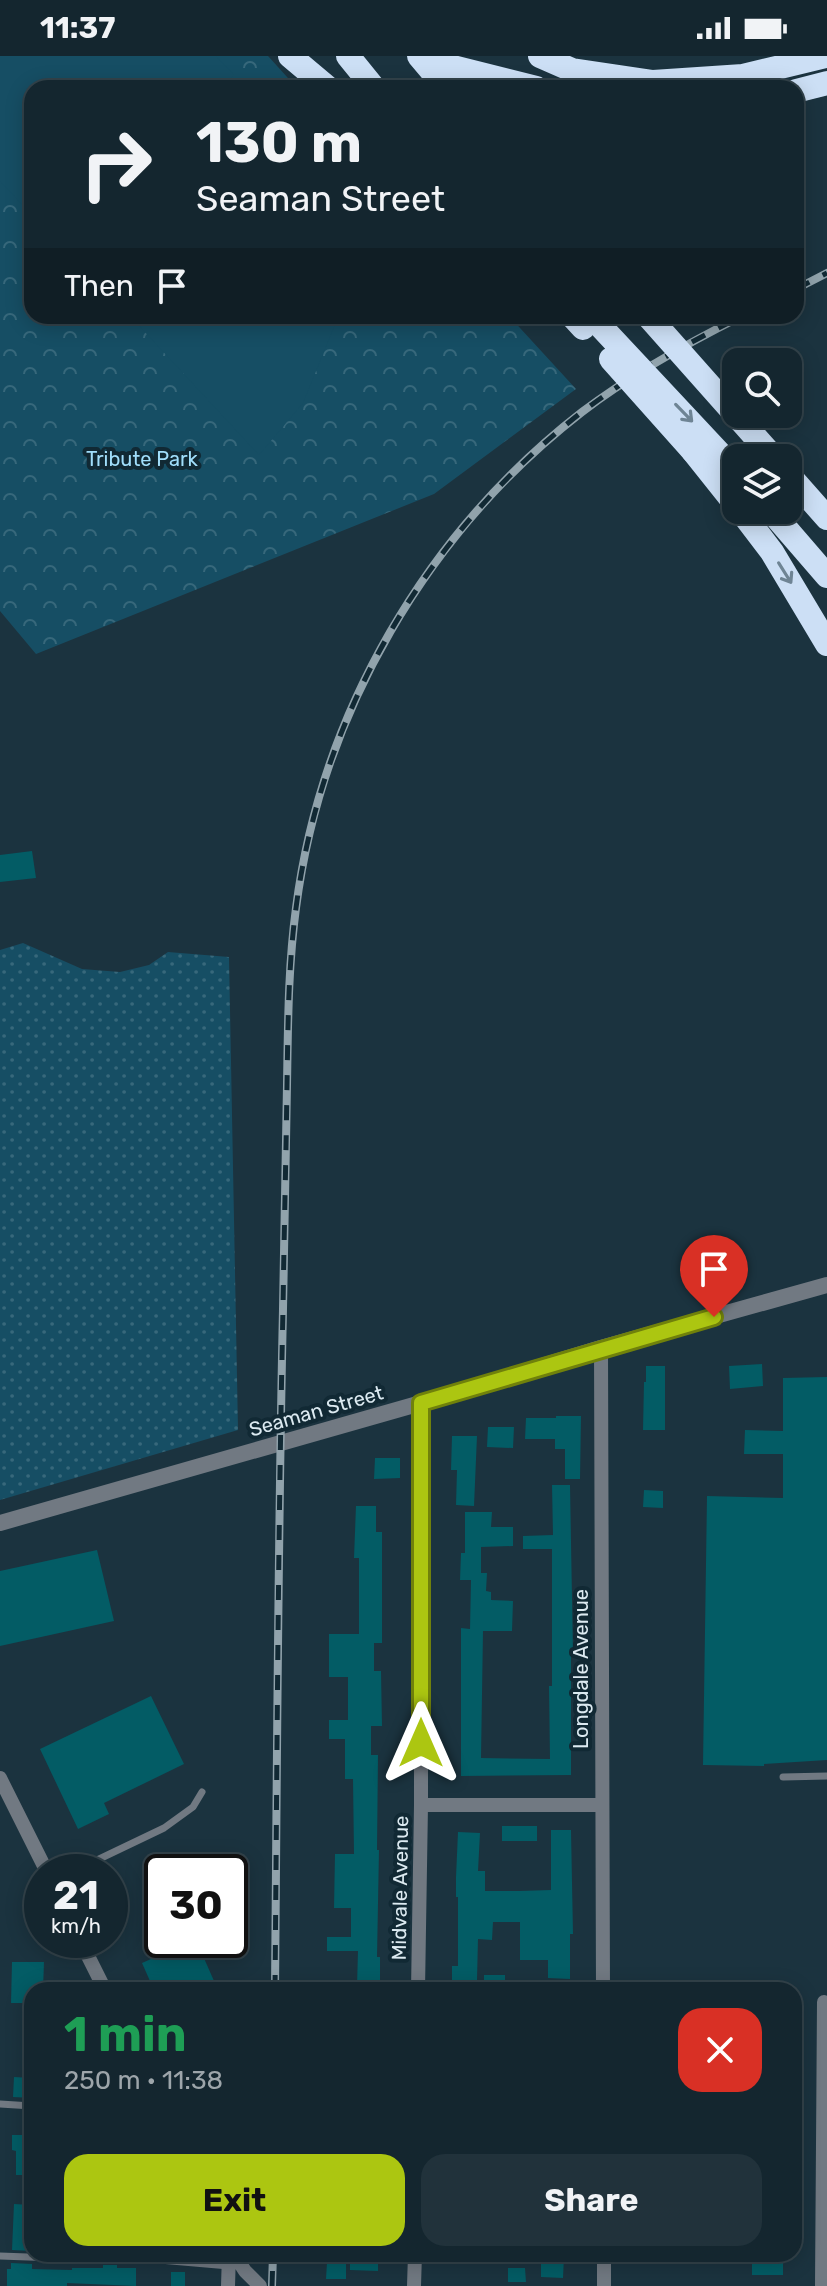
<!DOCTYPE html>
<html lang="en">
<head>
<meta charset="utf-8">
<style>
	body { margin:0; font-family:Rubik,sans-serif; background:#21323b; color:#f1f3f6; height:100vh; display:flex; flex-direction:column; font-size:30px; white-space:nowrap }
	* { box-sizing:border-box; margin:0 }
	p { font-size:26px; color:#9da5aa }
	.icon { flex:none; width:44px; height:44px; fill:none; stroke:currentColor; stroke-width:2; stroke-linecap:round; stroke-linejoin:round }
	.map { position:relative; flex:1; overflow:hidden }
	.drawer { position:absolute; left:24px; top:1926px; width:778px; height:280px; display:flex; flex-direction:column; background:#14262f; border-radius:24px; box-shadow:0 4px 20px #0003,0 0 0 2px #33434b }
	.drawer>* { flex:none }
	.banner { position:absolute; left:24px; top:24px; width:780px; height:244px; border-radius:24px; box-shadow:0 4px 20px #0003,0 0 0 2px #33434b; background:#14262f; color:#f1f3f6; overflow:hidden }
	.controls { position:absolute; left:722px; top:292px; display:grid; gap:16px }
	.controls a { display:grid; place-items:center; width:80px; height:80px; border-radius:16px; background:#14262f; box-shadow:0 4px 20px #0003,0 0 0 2px #33434b; font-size:40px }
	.speed { position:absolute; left:24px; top:1798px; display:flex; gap:16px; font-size:40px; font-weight:700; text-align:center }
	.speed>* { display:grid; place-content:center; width:104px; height:104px; border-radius:50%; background:#14262f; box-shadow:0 4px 20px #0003,0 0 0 2px #33434b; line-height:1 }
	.speed small { font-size:20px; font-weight:400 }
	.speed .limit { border:4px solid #111; border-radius:12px; background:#fff; color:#111 }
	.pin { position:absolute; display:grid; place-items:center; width:68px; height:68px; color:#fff; margin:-82px -34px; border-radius:50% 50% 50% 0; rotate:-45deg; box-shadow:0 0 8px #0007 }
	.pin .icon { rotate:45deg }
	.me { position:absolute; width:88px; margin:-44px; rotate:0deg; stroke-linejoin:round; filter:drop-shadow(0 0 6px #0008) }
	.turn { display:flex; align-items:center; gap:28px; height:168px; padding:0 40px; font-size:36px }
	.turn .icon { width:104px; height:104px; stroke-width:2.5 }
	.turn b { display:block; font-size:56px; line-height:68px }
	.then { display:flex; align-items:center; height:76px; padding:0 40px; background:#0003; gap:16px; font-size:30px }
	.round { display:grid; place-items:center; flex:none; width:84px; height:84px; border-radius:24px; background:#21323b }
	.summary { display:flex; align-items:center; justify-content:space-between; height:136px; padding:0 40px }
	h1 { font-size:48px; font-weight:700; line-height:60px; color:#1e9e55 }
	.action { display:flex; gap:16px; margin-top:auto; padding:16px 40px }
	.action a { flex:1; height:92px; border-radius:24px; background:#acc611; color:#111; font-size:32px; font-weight:700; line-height:92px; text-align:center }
	.action a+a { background:#21323b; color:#f1f3f6 }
	.status { display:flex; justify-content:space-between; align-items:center; height:56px; padding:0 40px; background:#14262f; direction:ltr }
	.status svg { height:22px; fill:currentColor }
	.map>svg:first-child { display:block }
	.grass { fill:url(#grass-dots) }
	.park { fill:url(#park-crowns) }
	.pitch { fill:#164e64 }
	.building { fill:#035c65 }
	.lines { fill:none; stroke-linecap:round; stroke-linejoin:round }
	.service { stroke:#717982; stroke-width:7 }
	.minor { stroke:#717982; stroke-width:14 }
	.tertiary { stroke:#717982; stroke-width:16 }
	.motorway { stroke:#ccdff5; stroke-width:24 }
	.rail-casing { stroke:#91a3ac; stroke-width:8 }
	.rail { stroke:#112934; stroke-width:5; stroke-dasharray:15; stroke-linecap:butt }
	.motorway-bridge { stroke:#ccdff5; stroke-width:24 }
	.oneway { stroke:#6e8494 }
	.route-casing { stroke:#70810b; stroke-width:20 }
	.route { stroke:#acc611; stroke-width:14 }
	.labels { text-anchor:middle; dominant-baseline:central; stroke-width:8; stroke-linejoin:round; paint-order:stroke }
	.park-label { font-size:20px; fill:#a1defb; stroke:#112934 }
	.street-label { font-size:20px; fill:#dceaf1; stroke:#112934 }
</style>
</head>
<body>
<div class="status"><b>11:37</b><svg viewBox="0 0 49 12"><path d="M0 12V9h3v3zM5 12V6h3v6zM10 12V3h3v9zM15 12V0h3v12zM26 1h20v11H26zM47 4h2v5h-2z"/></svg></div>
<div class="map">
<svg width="827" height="2230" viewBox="0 0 827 2230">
	<defs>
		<pattern id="grass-dots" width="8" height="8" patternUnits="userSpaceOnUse" patternTransform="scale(2)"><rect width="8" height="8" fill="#164e64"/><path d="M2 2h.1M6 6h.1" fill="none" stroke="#37687b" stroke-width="1.8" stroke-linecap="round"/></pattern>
		<pattern id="park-crowns" width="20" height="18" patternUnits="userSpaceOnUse" patternTransform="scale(2)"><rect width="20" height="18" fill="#164e64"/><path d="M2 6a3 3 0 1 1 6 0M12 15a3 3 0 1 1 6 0" fill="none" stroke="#37687b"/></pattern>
	</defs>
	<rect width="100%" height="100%" fill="#1b333f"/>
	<path class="grass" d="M 23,887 L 82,913 L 120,916 L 149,909 L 168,896 L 229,901 L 238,1374 L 0,1444 L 0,894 Z"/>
	<path class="park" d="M 0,0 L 268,0 L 297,32 L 32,32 L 32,260 L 509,260 L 576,333 L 434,438 L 36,598 L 0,555 Z"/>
	<path class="pitch" d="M 0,0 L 216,0 L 234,19 L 221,32 L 32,32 L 32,159 L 0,125 Z
		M 130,260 L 336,260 L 336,266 L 303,347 L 259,399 Z"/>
	<path class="building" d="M 32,795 L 36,822 L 0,826 L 0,799 Z
		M 762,1308 L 763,1330 L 730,1333 L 729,1310 Z
		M 646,1310 L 665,1310 L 665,1374 L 643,1374 L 644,1326 L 646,1326 Z
		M 827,1321 L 827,1704 L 764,1708 L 764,1710 L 703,1709 L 707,1440 L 783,1442 L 783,1398 L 744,1398 L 745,1374 L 783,1375 L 783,1322 Z
		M 556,1360 L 581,1360 L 580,1423 L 565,1423 L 565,1393 L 555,1393 L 555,1383 L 525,1383 L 526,1362 L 556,1362 Z
		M 488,1371 L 514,1371 L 513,1392 L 487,1391 Z
		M 452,1380 L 477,1380 L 474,1450 L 456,1449 L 457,1414 L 451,1414 Z
		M 375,1402 L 400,1402 L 400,1422 L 374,1423 Z
		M 552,1429 L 570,1429 L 573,1599 L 571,1599 L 571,1719 L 461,1720 L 461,1572 L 470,1573 L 471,1524 L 460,1524 L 461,1497 L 465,1497 L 465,1456 L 492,1456 L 491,1471 L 513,1471 L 513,1490 L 481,1491 L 481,1517 L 487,1517 L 486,1535 L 491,1536 L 491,1544 L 513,1545 L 512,1575 L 483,1575 L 481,1702 L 550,1703 L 549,1630 L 552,1630 L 552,1493 L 523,1493 L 523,1480 L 553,1479 Z
		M 644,1434 L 663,1435 L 663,1452 L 643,1451 Z
		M 356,1450 L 376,1450 L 376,1476 L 382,1476 L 382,1587 L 374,1587 L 374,1615 L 381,1615 L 382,1670 L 371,1670 L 371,1699 L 378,1699 L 377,1794 L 379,1794 L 377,1901 L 380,1901 L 380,1930 L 357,1930 L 358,1895 L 327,1895 L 327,1881 L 351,1881 L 351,1852 L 334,1852 L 335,1798 L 354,1798 L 353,1723 L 345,1723 L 345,1683 L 329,1683 L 329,1664 L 348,1664 L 348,1621 L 329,1621 L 329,1578 L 359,1578 L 359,1502 L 354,1502 Z
		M 97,1494 L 114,1565 L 0,1590 L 0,1515 Z
		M 151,1640 L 184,1708 L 104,1747 L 109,1758 L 78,1773 L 40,1693 Z
		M 502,1770 L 537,1770 L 537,1785 L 502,1785 Z
		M 551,1774 L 571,1774 L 573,1878 L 570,1878 L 570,1923 L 548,1922 L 548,1904 L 520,1904 L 520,1866 L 493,1866 L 492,1884 L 478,1883 L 477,1924 L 452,1924 L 452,1910 L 458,1910 L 458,1841 L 456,1841 L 456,1821 L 458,1776 L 480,1777 L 478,1815 L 485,1815 L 485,1835 L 519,1835 L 551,1834 Z
		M 194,1884 L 196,1884 L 218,1934 L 154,1934 L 142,1907 Z
		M 12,1906 L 44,1906 L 43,1934 L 32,1934 L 32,1947 L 11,1947 Z
		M 484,1919 L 505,1919 L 505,1934 L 484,1934 Z
		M 14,2021 L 32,2022 L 32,2042 L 13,2041 Z
		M 12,2079 L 32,2079 L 32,2119 L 16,2119 L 16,2095 L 12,2094 Z
		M 14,2148 L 32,2149 L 32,2195 L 12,2194 Z
		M 350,2198 L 378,2198 L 378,2215 L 350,2214 Z
		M 752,2198 L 783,2198 L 783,2219 L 752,2219 Z
		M 541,2200 L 564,2201 L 563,2222 L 541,2221 Z
		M 327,2206 L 346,2206 L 346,2223 L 326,2223 Z
		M 11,2207 L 32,2208 L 32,2213 L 72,2214 L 72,2212 L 103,2212 L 103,2209 L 117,2209 L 117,2212 L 136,2212 L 136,2230 L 67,2227 L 67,2230 L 7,2230 L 7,2213 L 11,2213 Z
		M 508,2212 L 525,2212 L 526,2226 L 508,2226 Z
		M 171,2216 L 185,2216 L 185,2230 L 171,2230 Z"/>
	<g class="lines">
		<path class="service" d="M 783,1721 L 827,1720
			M 72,1816 L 164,1772 L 193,1751 L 202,1736
			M 0,2048 L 32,2050
			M 0,2200 L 83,2203 L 102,2199 L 229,2210"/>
		<path class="minor" d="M 601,1292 L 603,1934
			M 0,1722 L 47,1816
			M 421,1749 L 602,1749
			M 80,1884 L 105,1934
			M 418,1934 L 421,1749 L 421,1347
			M 234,2198 L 245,2215 L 260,2230
			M 604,2198 L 604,2230
			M 228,2230 L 229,2198
			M 414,2230 L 415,2198
			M 822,2230 L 824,1946"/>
		<path class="tertiary" d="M 0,1467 L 421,1347 L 601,1292 L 827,1229"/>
		<path class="motorway" d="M 290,0 L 328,32
			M 348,0 L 374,32
			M 419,0 L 446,32
			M 540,0 L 572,14 L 653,26 L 743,20 L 826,0
			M 796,35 L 827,27
			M 572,260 L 583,272
			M 693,395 L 736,449
			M 788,418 L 827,462
			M 740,454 L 772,496 L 827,588
			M 770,454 L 827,520"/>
		<g class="rail-casing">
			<path id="rail" d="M 796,233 L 827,217
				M 275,1934 C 277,1707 278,1480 283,1253 C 284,1178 286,1104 287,1029 C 288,970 288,911 296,852 C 321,657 427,476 582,356 C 632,318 686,288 742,260
				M 272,2230 L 273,2198"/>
		</g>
		<use href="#rail" class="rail"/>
		<path class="motorway-bridge" d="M 421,0 L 433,6 L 536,32
			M 591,260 L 736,415
			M 648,260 L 774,402
			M 611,303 L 693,395"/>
	</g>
	<defs><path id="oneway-shaft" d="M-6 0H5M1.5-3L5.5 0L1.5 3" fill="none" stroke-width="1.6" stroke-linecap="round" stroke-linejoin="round" transform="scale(2)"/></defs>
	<g class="oneway">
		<use href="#oneway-shaft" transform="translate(684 357) rotate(46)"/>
		<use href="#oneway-shaft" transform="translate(785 517) rotate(58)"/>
	</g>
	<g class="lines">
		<g class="route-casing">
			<path id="route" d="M 421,1687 L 421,1347 L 714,1261"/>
		</g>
		<use href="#route" class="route"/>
	</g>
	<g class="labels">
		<g class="park-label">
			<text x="142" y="403">Tribute Park</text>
		</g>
		<g class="street-label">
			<text transform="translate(316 1355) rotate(-16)">Seaman Street</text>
			<text transform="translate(581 1613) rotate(-90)">Longdale Avenue</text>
			<text transform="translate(400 1832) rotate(-89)">Midvale Avenue</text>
		</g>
	</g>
</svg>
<div class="controls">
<a><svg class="icon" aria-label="search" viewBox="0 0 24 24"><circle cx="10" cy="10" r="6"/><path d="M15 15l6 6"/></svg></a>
<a><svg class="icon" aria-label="layers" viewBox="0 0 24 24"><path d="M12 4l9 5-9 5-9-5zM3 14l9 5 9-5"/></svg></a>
</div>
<div class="speed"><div>21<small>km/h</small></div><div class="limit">30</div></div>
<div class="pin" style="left:714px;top:1261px;background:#d93025"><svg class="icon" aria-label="arrive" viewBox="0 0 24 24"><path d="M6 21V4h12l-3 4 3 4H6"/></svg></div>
<svg class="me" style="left:421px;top:1687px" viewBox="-20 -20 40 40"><path d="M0-17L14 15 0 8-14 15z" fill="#acc611" stroke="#fff" stroke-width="4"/></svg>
<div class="banner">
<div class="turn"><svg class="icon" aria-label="right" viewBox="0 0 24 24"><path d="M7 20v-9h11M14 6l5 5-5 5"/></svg><div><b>130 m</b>Seaman Street</div></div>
<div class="then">Then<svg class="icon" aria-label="arrive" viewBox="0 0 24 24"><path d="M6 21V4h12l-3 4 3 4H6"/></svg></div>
</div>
<section class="drawer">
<div class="summary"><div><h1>1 min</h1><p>250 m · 11:38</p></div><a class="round" style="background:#d93025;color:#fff"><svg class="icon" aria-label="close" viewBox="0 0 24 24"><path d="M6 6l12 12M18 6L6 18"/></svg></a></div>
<div class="action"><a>Exit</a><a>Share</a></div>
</section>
</div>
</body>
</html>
